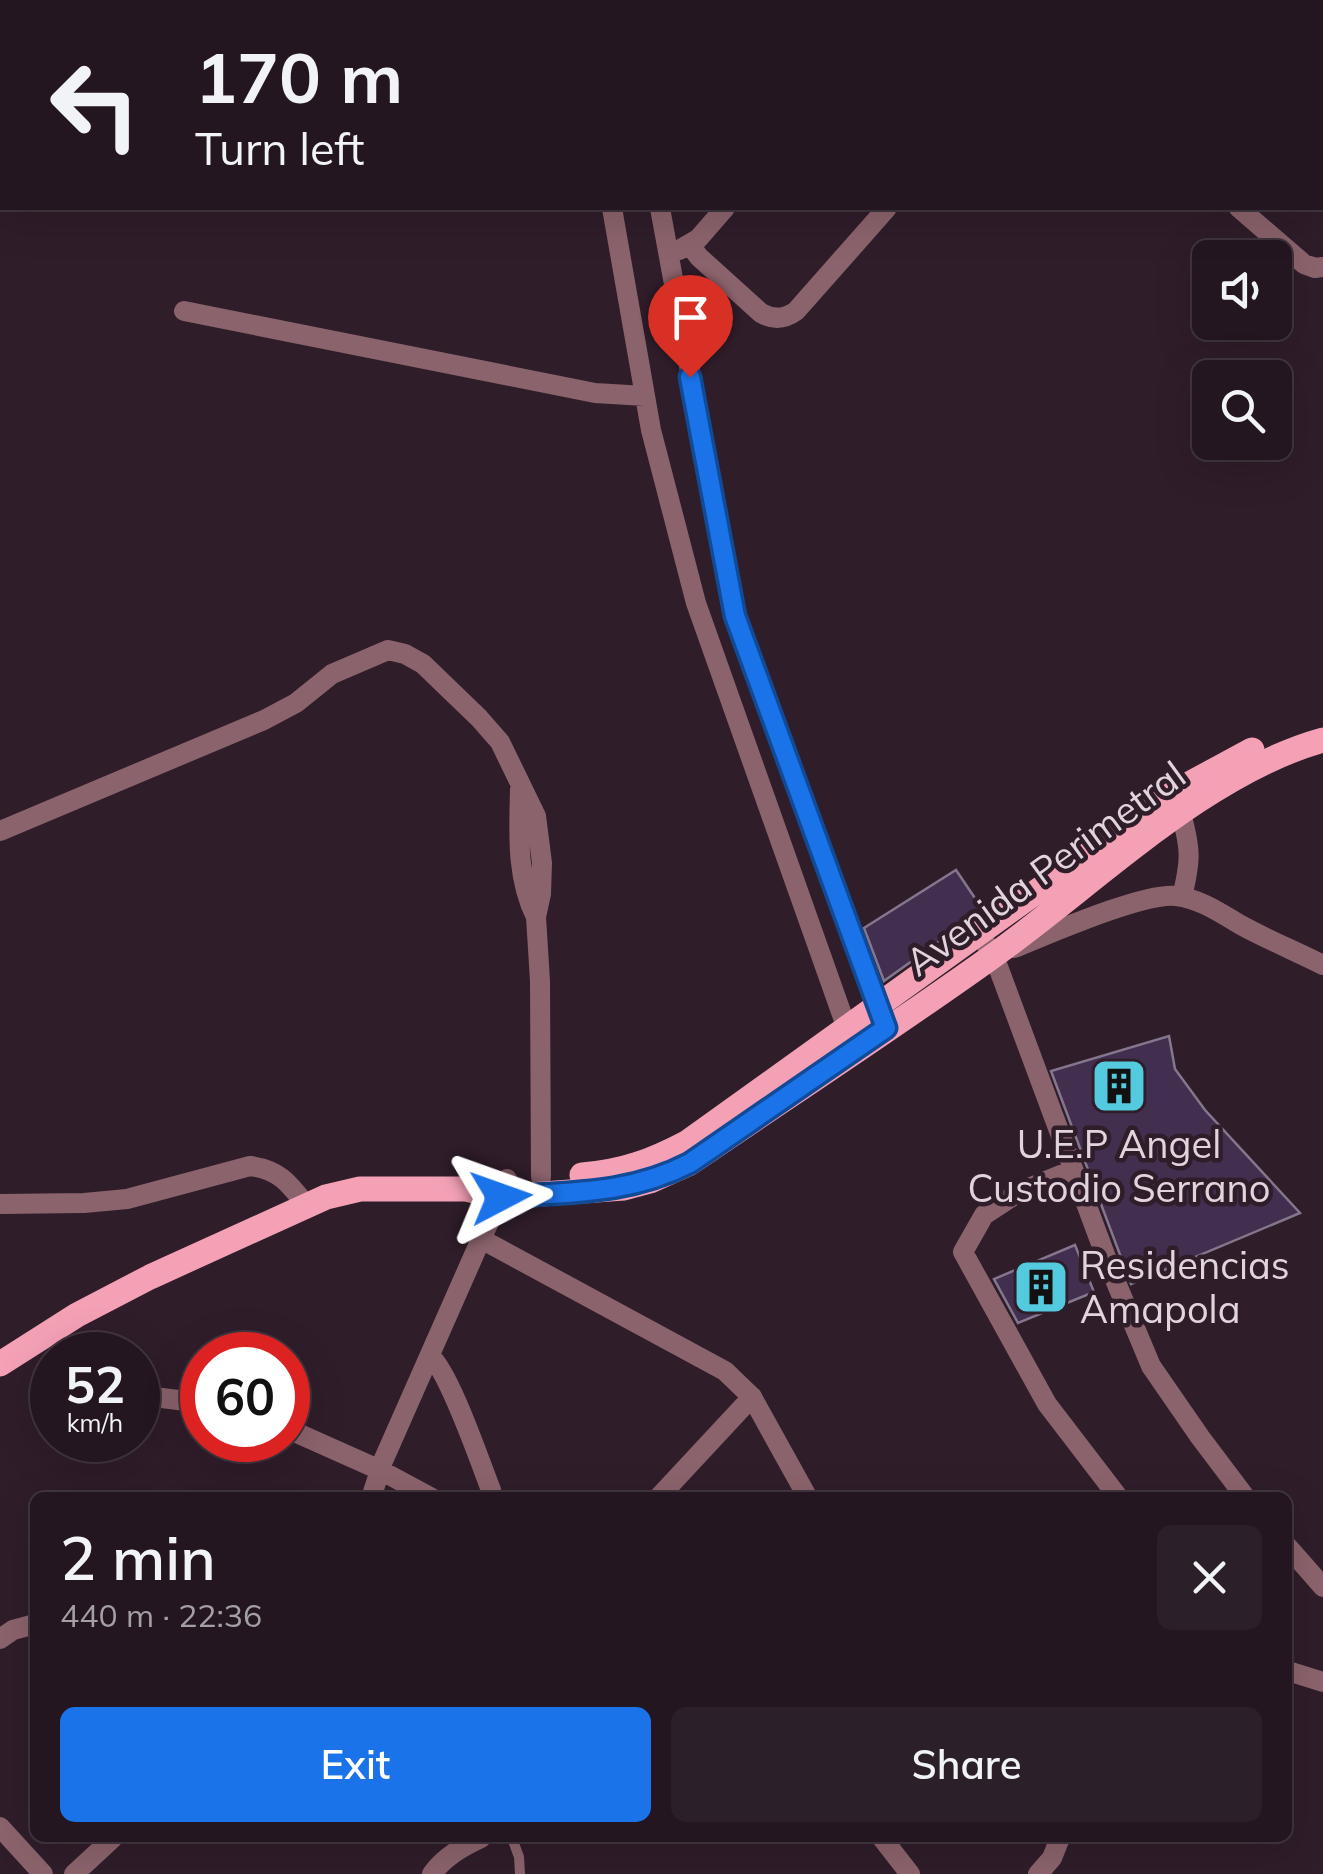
<!DOCTYPE html>
<html lang="en">
<head>
<meta charset="utf-8">
<style>
	body { margin:0; font-family:Mulish,sans-serif; background:#2b1f29; color:#f1f3f6; height:100vh; display:flex; flex-direction:column; font-size:38px; white-space:nowrap }
	* { box-sizing:border-box; margin:0 }
	p { font-size:32px; color:#a39fa5 }
	.icon { flex:none; width:55px; height:55px; fill:none; stroke:currentColor; stroke-width:2; stroke-linecap:round; stroke-linejoin:round }
	.map { position:relative; flex:1; overflow:hidden }
	.sheet { position:absolute; left:30px; top:1492px; width:1262px; height:350px; display:flex; flex-direction:column; background:#231620; border-radius:15px; box-shadow:0 10px 40px #0002,0 0 0 2px #40353e }
	.sheet>* { flex:none }
	.banner { position:absolute; left:0px; top:0px; width:1325px; height:210px; box-shadow:0 10px 40px #0002,0 0 0 2px #40353e; background:#231620; color:#f1f3f6; overflow:hidden }
	.tools { position:absolute; left:1192px; top:240px; display:grid; gap:20px }
	.tools a { display:grid; place-items:center; width:100px; height:100px; border-radius:15px; background:#231620; box-shadow:0 10px 40px #0002,0 0 0 2px #40353e; font-size:50px }
	.speed { position:absolute; left:30px; top:1332px; display:flex; gap:20px; font-size:50px; font-weight:700; text-align:center }
	.speed>* { display:grid; place-content:center; width:130px; height:130px; border-radius:50%; background:#231620; box-shadow:0 10px 40px #0002,0 0 0 2px #40353e; line-height:1 }
	.speed small { font-size:25px; font-weight:400 }
	.speed .limit { border:15px solid #d22; background:#fff; color:#111 }
	.pin { position:absolute; display:grid; place-items:center; width:85px; height:85px; color:#fff; margin:-102px -42px; border-radius:50% 50% 50% 0; rotate:-45deg; box-shadow:0 0 10px #0007 }
	.pin .icon { rotate:45deg }
	.me { position:absolute; width:110px; margin:-55px; rotate:86deg; stroke-linejoin:round; filter:drop-shadow(0 0 8px #0008) }
	.turn { display:flex; align-items:center; gap:35px; height:210px; padding:0 30px; font-size:45px }
	.turn .icon { width:130px; height:130px; stroke-width:2.5 }
	.turn b { display:block; font-size:70px; line-height:85px }
	.round { display:grid; place-items:center; flex:none; width:105px; height:105px; border-radius:15px; background:#2b1f29 }
	.summary { display:flex; align-items:center; justify-content:space-between; height:170px; padding:0 30px }
	h1 { font-size:60px; font-weight:600; line-height:75px }
	.action { display:flex; gap:20px; margin-top:auto; padding:20px 30px }
	.action a { flex:1; height:115px; border-radius:15px; background:#1a73e8; color:#fff; font-size:40px; font-weight:600; line-height:115px; text-align:center }
	.action a+a { background:#2b1f29; color:#f1f3f6 }
	.map>svg:first-child { display:block }
	.building { fill:#422e4e; stroke:#84778d; stroke-width:2.5 }
	.lines { fill:none; stroke-linecap:round; stroke-linejoin:round }
	.service { stroke:#8b636c; stroke-width:10 }
	.minor { stroke:#8b636c; stroke-width:20 }
	.tertiary { stroke:#8b636c; stroke-width:20 }
	.primary { stroke:#f4a1b6; stroke-width:25 }
	.route-casing { stroke:#114b97; stroke-width:25 }
	.route { stroke:#1a73e8; stroke-width:18 }
	.labels { text-anchor:middle; dominant-baseline:central; stroke-width:9; stroke-linejoin:round; paint-order:stroke }
	.street-label { font-size:38px; fill:#e1d4dd; stroke:#2f1d2a }
	.poi-label { font-size:38px; fill:#e1d4dd; stroke:#2f1d2a }
</style>
</head>
<body>
<div class="map">
<svg width="1323" height="1874" viewBox="0 0 1323 1874">
	<rect width="100%" height="100%" fill="#2f1d2a"/>
	<path class="building" d="M 956,870 L 983,910 L 884,981 L 864,928 Z
		M 1169,1036 L 1175,1069 L 1205,1110 L 1300,1213 L 1131,1284 L 1051,1071 Z
		M 1075,1245 L 1094,1292 L 1018,1323 L 994,1279 Z"/>
	<g class="lines">
		<path class="service" d="M 512,1838 L 519,1857 L 520,1874"/>
		<path class="minor" d="M 146,0 L 169,2
			M 562,0 L 568,2
			M 998,0 L 1001,2
			M 1187,0 L 1190,2
			M 0,2 L 2,3
			M 27,2 L 27,0
			M 87,2 L 102,0
			M 257,2 L 257,0
			M 730,2 L 732,0
			M 902,2 L 904,0
			M 1322,117 L 1323,117
			M 0,124 L 2,124
			M 612,208 L 651,430 L 696,603 L 851,1040
			M 660,208 L 735,616 L 882,1017
			M 1239,208 L 1304,264 L 1315,268 L 1323,267
			M 690,245 L 699,257 L 761,313 C 773,320 785,319 796,311 L 887,208
			M 679,250 L 698,239 L 725,208
			M 184,311 L 595,393 L 645,396
			M 520,789 C 519,832 516,877 536,917
			M 1181,813 C 1191,850 1191,860 1182,897
			M 0,831 L 264,720 L 296,703 L 332,674 L 388,650 L 405,654 L 423,664 L 479,718 L 500,742 L 536,816 L 542,863 L 541,894 L 536,917 L 540,981 L 541,1177
			M 979,934 L 994,956 L 1110,1268 L 1151,1366 L 1200,1437 L 1246,1498
			M 1014,948 C 1047,935 1144,892 1176,896 C 1200,899 1219,912 1239,924 C 1266,939 1295,951 1323,965
			M 1073,1170 L 1021,1191 L 984,1215 L 963,1252 L 1047,1404 L 1119,1498
			M 0,1204 L 84,1203 L 127,1199 L 250,1166 C 279,1170 288,1182 306,1205
			M 430,1356 C 449,1371 480,1462 491,1490 L 492,1498
			M 138,1395 L 202,1403
			M 288,1429 L 380,1470 L 432,1498
			M 371,1498 L 383,1461 L 481,1239
			M 658,1498 L 752,1397
			M 1288,1547 L 1323,1587
			M 0,1639 L 13,1630 L 35,1624
			M 1288,1671 L 1323,1682
			M 0,1827 L 43,1874
			M 882,1838 L 910,1874
			M 74,1874 L 113,1838
			M 432,1874 C 444,1857 462,1847 481,1838"/>
		<path class="tertiary" d="M 507,1179 L 501,1197 L 481,1239 L 725,1371 L 752,1397 L 808,1498
			M 1038,1874 L 1052,1858 L 1060,1838"/>
		<path class="primary" d="M 582,1175 C 623,1172 652,1161 688,1142 L 1178,790 L 1252,750
			M 0,1364 L 77,1315 L 150,1277 L 326,1197 L 360,1189 L 466,1189 L 501,1197 L 624,1188 L 650,1181 L 690,1163 C 791,1094 894,1027 993,956 C 1093,885 1204,773 1323,740"/>
	</g>
	<g class="lines">
		<g class="route-casing">
			<path id="route" d="M 501,1197 C 569,1192 628,1195 690,1163 L 886,1028 L 735,616 L 690,377"/>
		</g>
		<use href="#route" class="route"/>
	</g>
	<defs>
		<g id="building-square" transform="scale(2.875)"><rect x="-9" y="-9" width="18" height="18" rx="4" fill="#54cade" stroke="#2f1d2a"/><path d="M-4-6H4V6H1V3H-1V6H-4ZM-2.5-4.3h1.7v1.8h-1.7ZM.8-4.3h1.7v1.8H.8ZM-2.5-1h1.7V.8h-1.7ZM.8-1h1.7V.8H.8Z" fill="#111"/></g>
	</defs>
	<g fill-rule="evenodd">
		<use href="#building-square" x="1119" y="1086"/>
		<use href="#building-square" x="1041" y="1287"/>
	</g>
	<g class="labels">
		<g class="street-label">
			<text transform="translate(1045 868) rotate(-36)">Avenida Perimetral</text>
		</g>
		<g class="poi-label">
			<text x="1119" y="1144">U.E.P Angel<tspan x="1119" dy="44">Custodio Serrano</tspan></text>
			<text x="1080" y="1265" text-anchor="start">Residencias<tspan x="1080" dy="44">Amapola</tspan></text>
		</g>
	</g>
</svg>
<div class="tools">
<a><svg class="icon" aria-label="sound" viewBox="0 0 24 24"><path d="M4 9h4l5-4v14l-5-4H4zM17 9q2 3 0 6"/></svg></a>
<a><svg class="icon" aria-label="search" viewBox="0 0 24 24"><circle cx="10" cy="10" r="6"/><path d="M15 15l6 6"/></svg></a>
</div>
<div class="speed"><div>52<small>km/h</small></div><div class="limit">60</div></div>
<div class="pin" style="left:690px;top:377px;background:#d93025"><svg class="icon" aria-label="arrive" viewBox="0 0 24 24"><path d="M6 21V4h12l-3 4 3 4H6"/></svg></div>
<svg class="me" style="left:501px;top:1197px" viewBox="-20 -20 40 40"><path d="M0-17L14 15 0 8-14 15z" fill="#1a73e8" stroke="#fff" stroke-width="4"/></svg>
<div class="banner">
<div class="turn"><svg class="icon" aria-label="left" viewBox="0 0 24 24"><path d="M17 20v-9H6M10 6l-5 5 5 5"/></svg><div><b>170 m</b>Turn left</div></div>
</div>
<section class="sheet">
<div class="summary"><div><h1>2 min</h1><p>440 m · 22:36</p></div><a class="round"><svg class="icon" aria-label="close" viewBox="0 0 24 24"><path d="M6 6l12 12M18 6L6 18"/></svg></a></div>
<div class="action"><a>Exit</a><a>Share</a></div>
</section>
</div>
</body>
</html>
